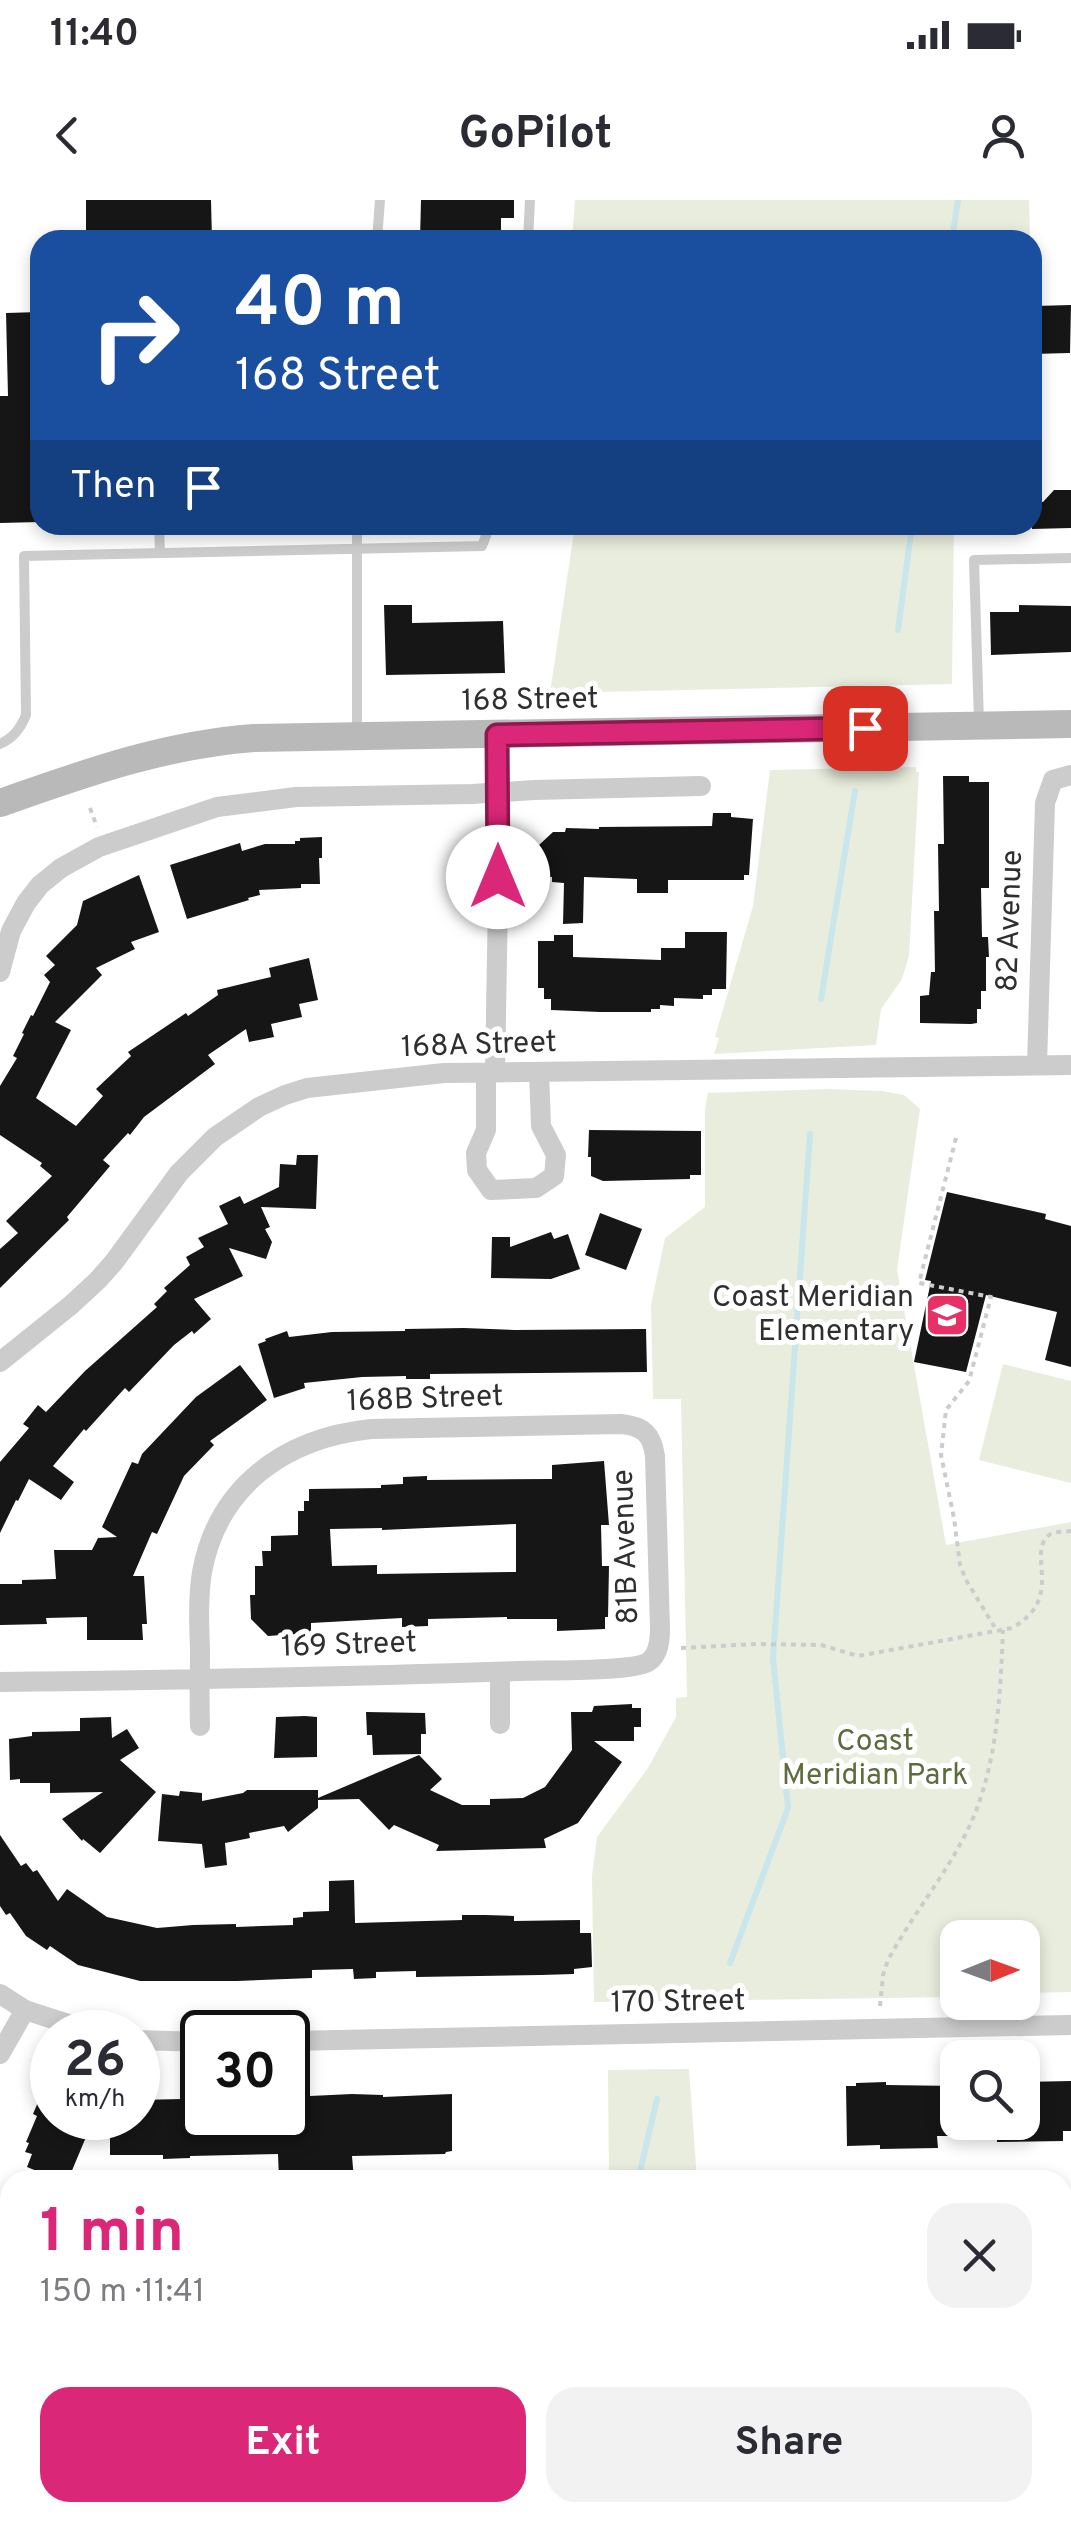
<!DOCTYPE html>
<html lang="en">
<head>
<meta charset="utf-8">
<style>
	body { margin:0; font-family:Overpass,sans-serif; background:#f2f2f3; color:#2b2b33; height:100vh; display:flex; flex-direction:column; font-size:38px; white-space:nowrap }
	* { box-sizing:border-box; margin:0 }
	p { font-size:32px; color:#7c7c81 }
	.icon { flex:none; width:55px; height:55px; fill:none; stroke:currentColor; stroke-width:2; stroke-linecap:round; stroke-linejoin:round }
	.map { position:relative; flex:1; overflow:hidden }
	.panel { position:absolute; left:0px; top:1970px; width:1072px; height:352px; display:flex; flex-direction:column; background:#fff; border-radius:30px 30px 0 0; box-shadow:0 5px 15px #0003 }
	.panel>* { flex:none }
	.hud { position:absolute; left:30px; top:30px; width:1012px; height:305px; border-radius:30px; box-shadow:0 5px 15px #0003; background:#1a4fa0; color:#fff; overflow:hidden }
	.needle { width:65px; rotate:89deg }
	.tools { position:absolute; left:940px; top:1720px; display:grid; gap:20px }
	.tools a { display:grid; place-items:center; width:100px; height:100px; border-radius:20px; background:#fff; box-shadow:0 5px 15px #0003; font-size:50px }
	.speed { position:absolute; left:30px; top:1810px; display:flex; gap:20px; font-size:50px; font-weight:700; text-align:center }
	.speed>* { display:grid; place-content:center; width:130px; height:130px; border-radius:50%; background:#fff; box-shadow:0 5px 15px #0003; line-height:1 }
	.speed small { font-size:25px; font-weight:400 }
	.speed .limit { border:5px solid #111; border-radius:15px; background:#fff; color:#111 }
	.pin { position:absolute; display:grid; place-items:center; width:85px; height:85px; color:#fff; margin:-42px; border-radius:20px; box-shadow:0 5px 15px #0006 }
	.me { position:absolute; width:110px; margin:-55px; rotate:0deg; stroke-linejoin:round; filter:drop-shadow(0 0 8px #0008) }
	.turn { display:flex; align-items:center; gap:35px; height:210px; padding:0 40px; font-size:45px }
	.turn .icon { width:130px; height:130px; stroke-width:2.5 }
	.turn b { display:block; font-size:70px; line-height:85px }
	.then { display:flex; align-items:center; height:95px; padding:0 40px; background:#0003; gap:20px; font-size:38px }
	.round { display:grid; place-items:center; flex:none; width:105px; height:105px; border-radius:30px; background:#f2f2f3 }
	.summary { display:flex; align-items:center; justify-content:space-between; height:170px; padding:0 40px }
	h1 { font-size:60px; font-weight:700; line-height:75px; color:#db2777 }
	.action { display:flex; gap:20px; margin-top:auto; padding:20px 40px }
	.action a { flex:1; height:115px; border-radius:30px; background:#db2777; color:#fff; font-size:40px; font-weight:700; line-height:115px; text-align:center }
	.action a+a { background:#f2f2f3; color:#2b2b33 }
	.status { display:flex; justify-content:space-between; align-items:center; height:70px; padding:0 50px; background:#fff; direction:ltr }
	.status svg { height:28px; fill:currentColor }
	header { display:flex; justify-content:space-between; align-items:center; height:130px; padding:0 40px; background:#fff; font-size:45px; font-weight:700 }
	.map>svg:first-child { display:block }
	.green { fill:#e9eddd }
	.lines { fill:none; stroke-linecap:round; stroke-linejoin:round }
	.stream { stroke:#c9e6ec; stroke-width:6 }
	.building { fill:#161616; fill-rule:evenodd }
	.path { stroke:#ccc; stroke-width:4; stroke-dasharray:5 5; stroke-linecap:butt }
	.lane { stroke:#ccc; stroke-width:10 }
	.street { stroke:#ccc; stroke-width:20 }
	.secondary { stroke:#b9b9b9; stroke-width:28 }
	.route-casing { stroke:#8e194d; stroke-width:25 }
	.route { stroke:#db2777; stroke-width:18 }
	.labels { text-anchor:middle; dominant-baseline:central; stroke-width:10; stroke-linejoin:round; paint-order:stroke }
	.street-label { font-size:30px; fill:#2f2f2f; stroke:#fff }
	.poi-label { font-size:30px; fill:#2f2f2f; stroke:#fff; text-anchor:end }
	.park-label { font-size:30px; fill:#5d6c3c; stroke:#fff }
</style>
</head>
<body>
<div class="status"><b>11:40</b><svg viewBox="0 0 49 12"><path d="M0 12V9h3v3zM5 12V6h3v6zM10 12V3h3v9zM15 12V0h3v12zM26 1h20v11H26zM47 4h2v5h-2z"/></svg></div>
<header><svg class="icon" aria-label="back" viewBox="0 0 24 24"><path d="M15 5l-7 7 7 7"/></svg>GoPilot<svg class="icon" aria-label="person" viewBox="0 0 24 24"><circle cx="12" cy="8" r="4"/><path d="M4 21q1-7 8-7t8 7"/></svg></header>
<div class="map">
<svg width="1071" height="2322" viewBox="0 0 1071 2322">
	<rect width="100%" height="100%" fill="#fff"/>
	<path class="green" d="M 575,0 L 1029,0 L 1030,40 L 572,40 Z
		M 575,325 L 954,325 L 952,484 L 550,493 Z
		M 916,567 L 916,572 L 919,572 L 909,756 L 902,779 L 881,809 L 876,845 L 714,854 L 719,838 L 715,837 L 753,706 L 770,570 Z
		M 827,889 L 882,891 L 904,895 L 920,909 L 897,1070 L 946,1345 L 1071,1322 L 1071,1792 L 1023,1793 L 1022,1738 L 958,1738 L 957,1797 L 594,1802 L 592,1676 L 597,1637 L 648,1568 L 676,1517 L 676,1498 L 687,1497 L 681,1199 L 653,1199 L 651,1105 L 665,1038 L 705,1007 L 705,909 L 708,893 Z
		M 1003,1164 L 1071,1181 L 1071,1283 L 979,1260 Z
		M 689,1869 L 697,1980 L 609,1980 L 608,1870 Z
		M 562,2313 L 651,2313 L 651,2322 L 571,2322 Z"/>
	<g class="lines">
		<path class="stream" d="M 952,40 L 958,0
			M 898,430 L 912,325
			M 821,799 L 855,591
			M 730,1763 L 788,1608 L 773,1458 L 810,934
			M 638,1980 L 657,1899
			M 594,2312 L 594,2322"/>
	</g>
	<path class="building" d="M 86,0 L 211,0 L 212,40 L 86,40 Z
		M 421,0 L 514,0 L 514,18 L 501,18 L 501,40 L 420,40 Z
		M 1071,105 L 1070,153 L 1032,154 L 1032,108 L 1035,106 Z
		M 40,112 L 40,322 L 0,323 L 0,196 L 8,196 L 6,113 Z
		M 1054,290 L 1071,290 L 1071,328 L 1032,329 L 1032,307 L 1038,302 L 1043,302 Z
		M 384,405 L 412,405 L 412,423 L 503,421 L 505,473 L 386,475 Z
		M 1019,405 L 1071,406 L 1071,452 L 991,455 L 990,412 L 1019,412 Z
		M 943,576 L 969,576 L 969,582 L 989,582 L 989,688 L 981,688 L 982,737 L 988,737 L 989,757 L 986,757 L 986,791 L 981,791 L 981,809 L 977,809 L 977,823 L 971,824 L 920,823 L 920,796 L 929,795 L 931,772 L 935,772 L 934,711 L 939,711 L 938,644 L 944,644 Z
		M 713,613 L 731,613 L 731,617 L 753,619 L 749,675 L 744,675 L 744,680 L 668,680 L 668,693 L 637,693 L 637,679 L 584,677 L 583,723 L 563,724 L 564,683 L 552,682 L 552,677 L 538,677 L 539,645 L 553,632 L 565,632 L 566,628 L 599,629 L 599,627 L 712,626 Z
		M 322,637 L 322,658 L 319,658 L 320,684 L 301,684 L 301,688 L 259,690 L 260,695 L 248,698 L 249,700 L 187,719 L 170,665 L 240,643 L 242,651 L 265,644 L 295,644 L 295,641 L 300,641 L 300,638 Z
		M 139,675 L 159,732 L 131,742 L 135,749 L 96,768 L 102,775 L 55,822 L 71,830 L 36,898 L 76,926 L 103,896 L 96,889 L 131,856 L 128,852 L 186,813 L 188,816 L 218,795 L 217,790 L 271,777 L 269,768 L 309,758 L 318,800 L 299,804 L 302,817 L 271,824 L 274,837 L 249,842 L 246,829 L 208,855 L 215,864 L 144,917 L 130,935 L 128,933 L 103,960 L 110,966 L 67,1017 L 69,1020 L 0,1088 L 0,1049 L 18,1033 L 6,1021 L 52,976 L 40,966 L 42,963 L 0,935 L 0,886 L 17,858 L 13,856 L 24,834 L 22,833 L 31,815 L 33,816 L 50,782 L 44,775 L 55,765 L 46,756 L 77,725 L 83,701 Z
		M 685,732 L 727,732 L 726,789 L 712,789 L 712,795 L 703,795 L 703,799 L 674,798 L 674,806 L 660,805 L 660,809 L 651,809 L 651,812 L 600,812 L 551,810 L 551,799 L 544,799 L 544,788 L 538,788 L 538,741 L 554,741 L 554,735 L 573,735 L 573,757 L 661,760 L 661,748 L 685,748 Z
		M 589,930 L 701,931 L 701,975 L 690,975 L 690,979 L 603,981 L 591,976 L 591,957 L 588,957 Z
		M 297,955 L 318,955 L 316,1009 L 261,1007 L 270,1027 L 265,1029 L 272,1042 L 266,1059 L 229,1048 L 243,1076 L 194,1099 L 211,1119 L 194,1134 L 192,1131 L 174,1145 L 129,1192 L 125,1188 L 86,1231 L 84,1229 L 53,1266 L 74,1282 L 61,1300 L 29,1279 L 18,1301 L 16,1300 L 0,1333 L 0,1262 L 29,1228 L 23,1224 L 38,1205 L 46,1212 L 85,1171 L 157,1107 L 154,1104 L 167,1091 L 164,1088 L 190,1065 L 186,1057 L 204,1047 L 198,1038 L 228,1024 L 219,1006 L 240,996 L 244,1004 L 279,987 L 280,964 L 296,965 Z
		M 947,992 L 1046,1014 L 1045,1019 L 1071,1026 L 1071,1167 L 1045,1160 L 1057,1112 L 986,1095 L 966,1172 L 914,1162 L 931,1081 L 925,1080 Z
		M 600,1013 L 642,1029 L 626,1070 L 585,1055 Z
		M 551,1032 L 554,1039 L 568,1034 L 580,1069 L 551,1079 L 491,1078 L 492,1037 L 510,1037 L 510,1047 Z
		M 464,1128 L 515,1130 L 646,1129 L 647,1172 L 430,1174 L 430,1179 L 406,1179 L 406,1176 L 362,1177 L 304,1183 L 305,1188 L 274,1198 L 258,1144 L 266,1141 L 265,1139 L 287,1131 L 289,1137 L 332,1132 L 405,1131 L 405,1129 Z
		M 240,1165 L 267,1200 L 210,1241 L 214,1245 L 184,1276 L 157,1334 L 152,1332 L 133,1376 L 144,1376 L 147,1424 L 142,1424 L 143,1440 L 87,1440 L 87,1417 L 46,1418 L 47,1424 L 0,1425 L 0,1384 L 22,1384 L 22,1380 L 56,1379 L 54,1350 L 92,1350 L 98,1338 L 117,1337 L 102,1327 L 132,1262 L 138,1264 L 142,1254 L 196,1197 Z
		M 604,1261 L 609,1325 L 601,1325 L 602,1366 L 609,1366 L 608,1417 L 605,1417 L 605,1429 L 557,1431 L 557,1419 L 507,1419 L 507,1417 L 428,1419 L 428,1426 L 402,1427 L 402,1418 L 311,1423 L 311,1433 L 268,1436 L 251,1419 L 250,1395 L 255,1395 L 255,1366 L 263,1366 L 262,1351 L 271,1351 L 271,1336 L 298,1335 L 298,1311 L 304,1311 L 304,1301 L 309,1301 L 309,1289 L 381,1288 L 381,1285 L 403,1284 L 403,1277 L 427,1276 L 427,1280 L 552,1279 L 552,1265 ZM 516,1324 L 516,1372 L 377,1374 L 377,1365 L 332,1366 L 330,1329 L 382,1328 L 382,1330 Z
		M 632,1504 L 632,1508 L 641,1508 L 641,1527 L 634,1527 L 634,1541 L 594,1541 L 622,1562 L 578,1623 L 544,1639 L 546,1648 L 436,1651 L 439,1645 L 394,1625 L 389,1630 L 359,1599 L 318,1600 L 318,1608 L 288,1632 L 284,1626 L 249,1633 L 250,1638 L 225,1643 L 227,1665 L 205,1668 L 202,1644 L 158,1641 L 162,1594 L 179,1596 L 180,1591 L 202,1593 L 202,1601 L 243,1593 L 247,1590 L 318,1590 L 318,1598 L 419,1555 L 442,1579 L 430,1590 L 462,1605 L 490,1605 L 490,1599 L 523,1598 L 545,1587 L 572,1550 L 571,1512 L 592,1512 L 594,1506 Z
		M 366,1512 L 425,1513 L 426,1534 L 421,1534 L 421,1554 L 373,1555 L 372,1535 L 367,1535 Z
		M 305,1516 L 317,1517 L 317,1557 L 274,1558 L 276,1517 Z
		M 111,1517 L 112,1538 L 127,1529 L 139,1548 L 120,1560 L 156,1592 L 100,1653 L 83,1639 L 82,1641 L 62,1619 L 103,1592 L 50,1593 L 50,1583 L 20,1583 L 20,1579 L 10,1580 L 9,1539 L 32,1536 L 32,1532 L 80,1531 L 80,1518 Z
		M 0,1635 L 21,1666 L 26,1663 L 33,1672 L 37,1670 L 58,1701 L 67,1689 L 107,1717 L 157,1728 L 193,1725 L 236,1724 L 236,1727 L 293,1725 L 293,1718 L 303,1717 L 303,1712 L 329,1711 L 329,1681 L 354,1680 L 355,1723 L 462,1720 L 462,1715 L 485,1715 L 514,1716 L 514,1721 L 580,1720 L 580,1733 L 591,1733 L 592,1767 L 574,1769 L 574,1774 L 541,1775 L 416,1777 L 416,1771 L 376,1772 L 376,1778 L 354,1779 L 353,1769 L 312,1770 L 312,1778 L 237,1781 L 140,1781 L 78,1765 L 50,1746 L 47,1750 L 26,1736 L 10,1713 L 6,1715 L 0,1706 Z
		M 52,1869 L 52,1918 L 94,1918 L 68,1980 L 48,1980 L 49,1976 L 27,1967 L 32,1954 L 25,1952 L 29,1943 L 26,1942 L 37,1916 L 33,1914 Z
		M 1071,1881 L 1071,1931 L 1063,1931 L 1063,1941 L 997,1942 L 997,1922 L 1022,1922 L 1022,1882 Z
		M 886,1882 L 886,1885 L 958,1886 L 958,1936 L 937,1936 L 938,1948 L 880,1949 L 880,1945 L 847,1946 L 846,1886 L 856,1886 L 856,1883 Z
		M 352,1894 L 383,1895 L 383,1897 L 452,1894 L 452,1951 L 446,1952 L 445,1954 L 352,1956 L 354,1980 L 279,1980 L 278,1954 L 190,1956 L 190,1958 L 163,1959 L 163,1955 L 110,1955 L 110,1918 L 138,1918 L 138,1900 L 182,1899 L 182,1902 L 201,1902 L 201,1918 L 288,1918 L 289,1897 Z"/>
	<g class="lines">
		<path class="path" d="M 90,608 L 97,627
			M 956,938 L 919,1083 L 991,1097 L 969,1181 L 946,1210 L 941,1255 L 954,1318 L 960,1365 L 966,1380 L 997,1431
			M 681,1448 L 757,1444 L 821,1445 L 858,1456 L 1012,1428 C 1065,1398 1027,1355 1048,1336 C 1053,1331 1064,1332 1071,1331
			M 880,1806 L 883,1775 L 888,1760 C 910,1719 940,1682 962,1641 C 997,1577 1000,1502 1003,1430"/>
		<path class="lane" d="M 377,40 L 380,0
			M 528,40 L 530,0
			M 159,325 L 160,353
			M 357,325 L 357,534
			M 979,522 L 974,360 L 1071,358
			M 0,544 C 14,538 21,528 26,515 L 24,356 L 482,346 L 490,325"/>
		<path class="street" d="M 0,772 L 11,731 L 26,703 L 40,685 L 61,668 L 99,647 L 217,607 L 296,597 L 472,594 L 534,590 L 701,586
			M 1037,865 L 1045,603 L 1053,580 L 1071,575
			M 495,872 L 499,641 L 497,535
			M 486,873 L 486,930 L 476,953 L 477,970 L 491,990 L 536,988 L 554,976 L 556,955 L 541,926 L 539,872
			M 0,1162 L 71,1105 L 98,1080 L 114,1062 L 179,973 L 215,937 L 259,907 L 285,895 L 307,888 L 444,873 L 1071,865
			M 500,1472 L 500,1524
			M 0,1482 C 173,1480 346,1477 519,1471 C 542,1470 633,1472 648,1462 C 659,1455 660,1440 660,1428 L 655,1256 C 652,1234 643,1226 621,1224 L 371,1229 C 286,1238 218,1285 202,1372 C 198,1398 199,1423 200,1449 C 200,1475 199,1501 200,1526
			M 0,1794 L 25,1810 L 93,1832
			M 138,1840 L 202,1842
			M 288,1841 L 1071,1825
			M 0,1854 L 25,1810
			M 1062,2231 L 1071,2231
			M 0,2255 L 10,2255
			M 832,2312 L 832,2322"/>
		<path class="secondary" d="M 0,603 C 86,573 162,545 254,538 L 1071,524"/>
	</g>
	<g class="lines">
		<g class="route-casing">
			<path id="route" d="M 498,677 L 497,535 L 865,528"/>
		</g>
		<use href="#route" class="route"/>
	</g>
	<defs>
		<g id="school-square" transform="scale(2.25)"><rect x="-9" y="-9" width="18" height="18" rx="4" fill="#e73166" stroke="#fff"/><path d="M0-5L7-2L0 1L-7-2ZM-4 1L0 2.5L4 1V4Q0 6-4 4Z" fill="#fff"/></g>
	</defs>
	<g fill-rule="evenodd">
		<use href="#school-square" x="947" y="1115"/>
	</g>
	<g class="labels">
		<g class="street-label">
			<text transform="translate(530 501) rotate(-1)">168 Street</text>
			<text transform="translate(1011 721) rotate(-88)">82 Avenue</text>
			<text transform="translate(479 846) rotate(-2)">168A Street</text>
			<text transform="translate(425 1200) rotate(-2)">168B Street</text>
			<text transform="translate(627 1347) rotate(-92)">81B Avenue</text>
			<text transform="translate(349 1446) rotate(-2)">169 Street</text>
			<text transform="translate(678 1803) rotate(-1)">170 Street</text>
		</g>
		<g class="poi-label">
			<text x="914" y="1098">Coast Meridian<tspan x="914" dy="34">Elementary</tspan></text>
		</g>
		<g class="park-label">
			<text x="875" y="1542">Coast<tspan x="875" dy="34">Meridian Park</tspan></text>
		</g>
	</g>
</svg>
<div class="tools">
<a><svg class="needle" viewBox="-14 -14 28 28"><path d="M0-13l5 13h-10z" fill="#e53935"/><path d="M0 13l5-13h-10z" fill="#7c7c81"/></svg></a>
<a><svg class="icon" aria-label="search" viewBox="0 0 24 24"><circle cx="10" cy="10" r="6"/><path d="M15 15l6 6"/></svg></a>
</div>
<div class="speed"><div>26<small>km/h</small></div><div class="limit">30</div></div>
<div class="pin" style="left:865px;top:528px;background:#d93025"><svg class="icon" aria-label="arrive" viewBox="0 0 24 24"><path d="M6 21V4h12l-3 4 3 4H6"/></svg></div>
<svg class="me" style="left:498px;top:677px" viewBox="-20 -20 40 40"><circle r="19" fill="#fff"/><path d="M0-13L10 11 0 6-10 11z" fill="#db2777"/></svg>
<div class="hud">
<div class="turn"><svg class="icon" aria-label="right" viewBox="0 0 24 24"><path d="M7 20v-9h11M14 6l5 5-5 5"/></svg><div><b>40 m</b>168 Street</div></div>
<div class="then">Then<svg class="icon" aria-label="arrive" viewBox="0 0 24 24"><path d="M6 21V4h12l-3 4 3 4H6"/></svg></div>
</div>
<section class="panel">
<div class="summary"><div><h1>1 min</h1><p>150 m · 11:41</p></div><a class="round"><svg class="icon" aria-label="close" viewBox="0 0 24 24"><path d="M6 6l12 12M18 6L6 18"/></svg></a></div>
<div class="action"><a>Exit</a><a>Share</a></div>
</section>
</div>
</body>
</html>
